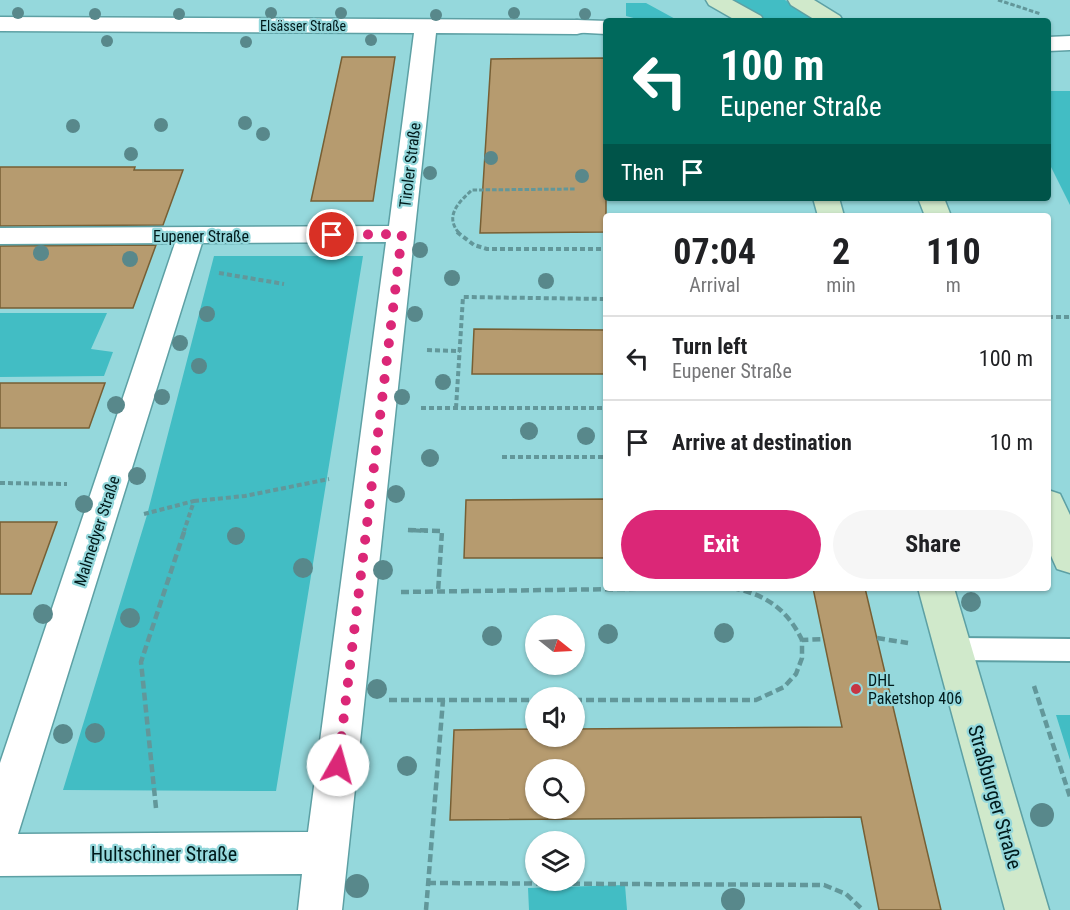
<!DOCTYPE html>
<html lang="en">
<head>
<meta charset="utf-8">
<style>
	body { margin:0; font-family:"Roboto Condensed",sans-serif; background:#f6f6f6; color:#202124; height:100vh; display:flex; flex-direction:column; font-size:22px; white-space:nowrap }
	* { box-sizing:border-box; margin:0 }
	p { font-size:20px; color:#757577 }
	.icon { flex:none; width:33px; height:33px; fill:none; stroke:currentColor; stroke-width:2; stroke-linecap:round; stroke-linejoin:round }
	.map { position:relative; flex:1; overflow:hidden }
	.side { position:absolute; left:603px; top:213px; width:448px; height:378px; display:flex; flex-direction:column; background:#fff; border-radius:6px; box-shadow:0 2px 4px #0004 }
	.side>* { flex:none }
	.top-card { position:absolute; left:603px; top:18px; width:448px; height:183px; border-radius:6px; box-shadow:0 2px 4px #0004; background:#00695c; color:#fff; overflow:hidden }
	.needle { width:39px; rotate:108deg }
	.tools { position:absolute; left:525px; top:615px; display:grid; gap:12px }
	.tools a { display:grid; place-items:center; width:60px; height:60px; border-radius:50%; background:#fff; box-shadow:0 2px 4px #0004; font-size:30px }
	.pin { position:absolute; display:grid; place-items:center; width:51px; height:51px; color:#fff; margin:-26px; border:3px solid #fff; border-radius:50%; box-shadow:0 2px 6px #0007 }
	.me { position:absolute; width:66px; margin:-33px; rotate:7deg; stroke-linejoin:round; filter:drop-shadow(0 0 4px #0008) }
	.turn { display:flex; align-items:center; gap:21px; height:126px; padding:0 18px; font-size:27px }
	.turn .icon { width:78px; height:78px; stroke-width:2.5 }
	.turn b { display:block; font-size:42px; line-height:51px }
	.then { display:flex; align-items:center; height:57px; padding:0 18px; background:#0003; gap:12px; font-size:22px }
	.eta { display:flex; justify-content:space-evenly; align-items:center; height:102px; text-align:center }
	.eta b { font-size:36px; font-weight:700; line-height:42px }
	.action { display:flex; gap:12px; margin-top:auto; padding:12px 18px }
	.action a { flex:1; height:69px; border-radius:36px; background:#db2777; color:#fff; font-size:24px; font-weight:700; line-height:69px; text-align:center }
	.action a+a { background:#f6f6f6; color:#202124 }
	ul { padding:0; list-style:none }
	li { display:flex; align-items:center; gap:18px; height:84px; padding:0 18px; border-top:2px solid #e0e0e0 }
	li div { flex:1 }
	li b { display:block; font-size:22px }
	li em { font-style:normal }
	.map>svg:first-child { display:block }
	.green { fill:#42bdc4 }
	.building { fill:#b69b6f; stroke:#775f34; stroke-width:1.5; fill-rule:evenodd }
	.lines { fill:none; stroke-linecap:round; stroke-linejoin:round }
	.service-casing { stroke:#5da0a4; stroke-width:4 }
	.pedestrian-casing { stroke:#5da0a4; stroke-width:3 }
	.minor-casing { stroke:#5da0a4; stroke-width:3 }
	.secondary-casing { stroke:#5da0a4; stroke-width:3 }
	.path-far2 { stroke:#62979a; stroke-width:3; stroke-dasharray:4.5 2; stroke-linecap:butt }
	.path-far1 { stroke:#62979a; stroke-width:4; stroke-dasharray:5 3; stroke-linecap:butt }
	.path { stroke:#62979a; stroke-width:4.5; stroke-dasharray:8 4; stroke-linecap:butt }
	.service { fill:#fff; fill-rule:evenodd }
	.pedestrian { fill:#fff; fill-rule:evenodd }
	.minor { fill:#fff; fill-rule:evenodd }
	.secondary { fill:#d0e9cb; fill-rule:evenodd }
	.tree { fill:#58888b }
	.route { stroke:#db2777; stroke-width:10; stroke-dasharray:0 18 }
	.poi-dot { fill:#c63643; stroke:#95d8dc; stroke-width:2 }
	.labels { text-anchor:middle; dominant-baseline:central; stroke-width:4.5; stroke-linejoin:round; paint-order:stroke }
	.far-street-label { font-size:14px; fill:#001a1b; stroke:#95d8dc }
	.street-label { font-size:16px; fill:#001a1b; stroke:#95d8dc }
	.poi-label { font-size:16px; fill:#001a1b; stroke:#95d8dc; text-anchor:start }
	.near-street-label { font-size:20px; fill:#001a1b; stroke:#95d8dc }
</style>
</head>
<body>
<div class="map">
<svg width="1070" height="910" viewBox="0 0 1070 910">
	<rect width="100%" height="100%" fill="#95d8dc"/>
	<path class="green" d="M 733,0 L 785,0 L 818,21 L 766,21 Z
		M 626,3 L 646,3 L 679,21 L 645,21 L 626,16 Z
		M 1049,91 L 1070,91 L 1070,205 L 1049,163 Z
		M 214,256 L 363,256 L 276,791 L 63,790 L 147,515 Z
		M 0,313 L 107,313 L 91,349 L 113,352 L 104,376 L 0,377 Z
		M 1056,715 L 1070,715 L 1070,760 Z
		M 625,885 L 627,910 L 529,910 L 528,888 Z"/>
	<path class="building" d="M 342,57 L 395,57 L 373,201 L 311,201 Z
		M 606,58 L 606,232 L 480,233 L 491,59 Z
		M 0,167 L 135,167 L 134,170 L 183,170 L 163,225 L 0,226 Z
		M 156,245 L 133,308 L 0,308 L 0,246 Z
		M 474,329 L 606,330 L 606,374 L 472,374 Z
		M 0,383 L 105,383 L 89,428 L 0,428 Z
		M 606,499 L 606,558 L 464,558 L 466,500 Z
		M 0,522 L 57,522 L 31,594 L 0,594 Z
		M 813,588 L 865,588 L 941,910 L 879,910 L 861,817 L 450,820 L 454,730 L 536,729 L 536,736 L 574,736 L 574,729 L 842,727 ZM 536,770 L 574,770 L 574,808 L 536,808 Z"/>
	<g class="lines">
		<g class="service-casing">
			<path id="service" d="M 953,638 L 1070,639 L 1070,661 L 953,660 L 944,657 L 940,649 L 944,641 Z"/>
		</g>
		<g class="pedestrian-casing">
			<path id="pedestrian" d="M 577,20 L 608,21 L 606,21 L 606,34 L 569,32 L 566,27 L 569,22 Z"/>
		</g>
		<g class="minor-casing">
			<path id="minor" d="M 0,17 L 577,20 L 585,22 L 588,27 L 585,32 L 577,34 L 436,33 L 342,910 L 298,910 L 302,874 L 0,876 L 0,763 L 175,243 L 0,244 L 0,228 L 389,226 L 414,33 L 0,31 ZM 386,242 L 308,832 L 18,834 L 202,243 Z
				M 1070,36 L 1070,50 L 1048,51 L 1048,37 Z"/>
		</g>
		<g class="secondary-casing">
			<path id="secondary" d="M 706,0 L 732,0 L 761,16 L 764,21 L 737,21 L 709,5 Z
				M 788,0 L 814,0 L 840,16 L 843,21 L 817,21 L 791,5 Z
				M 813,198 L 839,198 L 844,216 L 818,216 Z
				M 918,198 L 944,198 L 951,216 L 925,216 Z
				M 1048,490 L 1060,494 L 1070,515 L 1070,573 L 1057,569 L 1048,549 Z
				M 918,588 L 954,588 L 1049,910 L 1005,910 Z"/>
		</g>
		<path class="path-far2" d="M 998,0 L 1041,14
			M 459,233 C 444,216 459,202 472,190 L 575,189"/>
		<path class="path-far1" d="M 457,232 L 474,245 L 487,249 L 606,249
			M 219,273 L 284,284
			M 1048,317 L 1070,317
			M 427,350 L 460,351
			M 421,408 L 606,408
			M 456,408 L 463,297 L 606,299
			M 502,457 L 606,457
			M 0,483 L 67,484
			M 194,501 L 245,496 L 329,479
			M 144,514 L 194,501 L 184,531
			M 408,530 L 428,531"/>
		<path class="path" d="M 408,530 L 442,531 L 438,592
			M 732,588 C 765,594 787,609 802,640
			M 401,592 L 697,588
			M 877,638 L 908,643
			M 1034,686 L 1070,797
			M 389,700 L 536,700
			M 574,700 L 756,700 L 784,687 L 796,674 L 802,658 L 802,640 L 824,639
			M 156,808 L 141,662 L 185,529
			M 428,883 L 824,885 L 846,894 L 863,910
			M 426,910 L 443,700"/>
		<use href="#service" class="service"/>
		<use href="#pedestrian" class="pedestrian"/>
		<use href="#minor" class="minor"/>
		<use href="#secondary" class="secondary"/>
	</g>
	<g class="tree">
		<circle cx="18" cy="13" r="6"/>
		<circle cx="271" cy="13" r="6"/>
		<circle cx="341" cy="13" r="6"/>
		<circle cx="514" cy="13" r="6"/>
		<circle cx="95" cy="14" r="6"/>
		<circle cx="179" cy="14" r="6"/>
		<circle cx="585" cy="14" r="6"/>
		<circle cx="436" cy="15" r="6"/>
		<circle cx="371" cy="40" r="6"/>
		<circle cx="107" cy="41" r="6"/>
		<circle cx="246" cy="42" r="6"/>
		<circle cx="245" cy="123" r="7"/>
		<circle cx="161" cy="125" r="7"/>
		<circle cx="73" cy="126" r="7"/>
		<circle cx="263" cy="134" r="7"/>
		<circle cx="131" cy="154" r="7"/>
		<circle cx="491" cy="158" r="7"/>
		<circle cx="430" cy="173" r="7"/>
		<circle cx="582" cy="176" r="7"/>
		<circle cx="420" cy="250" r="8"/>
		<circle cx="41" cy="253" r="8"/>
		<circle cx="130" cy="259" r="8"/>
		<circle cx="452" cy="278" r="8"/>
		<circle cx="546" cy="281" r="8"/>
		<circle cx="207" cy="314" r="8"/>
		<circle cx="415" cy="314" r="8"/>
		<circle cx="180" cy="343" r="8"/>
		<circle cx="199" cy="366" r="8"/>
		<circle cx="443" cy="382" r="8"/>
		<circle cx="162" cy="397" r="8"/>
		<circle cx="402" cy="397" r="8"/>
		<circle cx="116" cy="405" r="9"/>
		<circle cx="529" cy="431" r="9"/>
		<circle cx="586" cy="436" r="9"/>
		<circle cx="430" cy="458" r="9"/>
		<circle cx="137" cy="476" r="9"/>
		<circle cx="396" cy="494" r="9"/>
		<circle cx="84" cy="504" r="9"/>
		<circle cx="236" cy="536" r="9"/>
		<circle cx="303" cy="568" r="10"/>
		<circle cx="383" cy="570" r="10"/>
		<circle cx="971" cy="602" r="10"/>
		<circle cx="43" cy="614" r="10"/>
		<circle cx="130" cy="618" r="10"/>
		<circle cx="724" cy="633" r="10"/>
		<circle cx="608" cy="634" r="10"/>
		<circle cx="492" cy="636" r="10"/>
		<circle cx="377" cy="689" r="10"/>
		<circle cx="95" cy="733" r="10"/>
		<circle cx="63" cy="734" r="10"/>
		<circle cx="407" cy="766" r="10"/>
		<circle cx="1042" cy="815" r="12"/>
		<circle cx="357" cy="886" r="12"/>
		<circle cx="733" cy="900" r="12"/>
	</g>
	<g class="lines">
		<path class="route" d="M 332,235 L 402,234 L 338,765"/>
	</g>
	<circle class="poi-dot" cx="856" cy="689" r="6"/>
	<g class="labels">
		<g class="far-street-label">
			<text x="303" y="26">Elsässer Straße</text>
		</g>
		<g class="street-label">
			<text transform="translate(410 165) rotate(-83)">Tiroler Straße</text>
			<text x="201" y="236">Eupener Straße</text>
			<text transform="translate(97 531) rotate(-72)">Malmedyer Straße</text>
		</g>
		<g class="poi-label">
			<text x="868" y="680">DHL<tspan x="868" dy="18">Paketshop 406</tspan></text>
		</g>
		<g class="near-street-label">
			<text transform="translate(995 797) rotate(74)">Straßburger Straße</text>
			<text x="164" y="854">Hultschiner Straße</text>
		</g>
	</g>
</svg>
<div class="tools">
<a><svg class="needle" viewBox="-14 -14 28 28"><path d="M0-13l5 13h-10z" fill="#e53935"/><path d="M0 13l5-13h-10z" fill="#757577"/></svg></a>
<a><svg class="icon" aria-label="sound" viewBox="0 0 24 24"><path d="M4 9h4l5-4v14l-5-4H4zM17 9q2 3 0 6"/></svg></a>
<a><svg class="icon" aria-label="search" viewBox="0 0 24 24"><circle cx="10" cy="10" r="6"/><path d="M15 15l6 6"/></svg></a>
<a><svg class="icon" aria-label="layers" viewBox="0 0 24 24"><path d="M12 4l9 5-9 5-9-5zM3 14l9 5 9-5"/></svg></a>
</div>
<div class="pin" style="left:332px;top:235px;background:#d93025"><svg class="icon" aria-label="arrive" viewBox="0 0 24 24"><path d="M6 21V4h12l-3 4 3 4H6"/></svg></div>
<svg class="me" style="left:338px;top:765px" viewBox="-20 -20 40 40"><circle r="19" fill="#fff"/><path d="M0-13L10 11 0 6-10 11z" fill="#db2777"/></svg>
<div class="top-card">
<div class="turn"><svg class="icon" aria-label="left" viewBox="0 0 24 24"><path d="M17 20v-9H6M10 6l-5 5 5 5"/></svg><div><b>100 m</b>Eupener Straße</div></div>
<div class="then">Then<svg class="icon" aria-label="arrive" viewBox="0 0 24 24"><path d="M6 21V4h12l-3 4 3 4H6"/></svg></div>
</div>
<section class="side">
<div class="eta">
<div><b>07:04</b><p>Arrival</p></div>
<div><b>2</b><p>min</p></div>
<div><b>110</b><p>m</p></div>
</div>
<ul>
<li><svg class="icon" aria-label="left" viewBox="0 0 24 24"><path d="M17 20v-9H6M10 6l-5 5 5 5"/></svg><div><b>Turn left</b><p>Eupener Straße</p></div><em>100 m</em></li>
<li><svg class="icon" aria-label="arrive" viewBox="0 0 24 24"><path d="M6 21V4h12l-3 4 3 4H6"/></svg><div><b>Arrive at destination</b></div><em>10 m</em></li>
</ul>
<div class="action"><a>Exit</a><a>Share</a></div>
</section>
</div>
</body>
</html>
